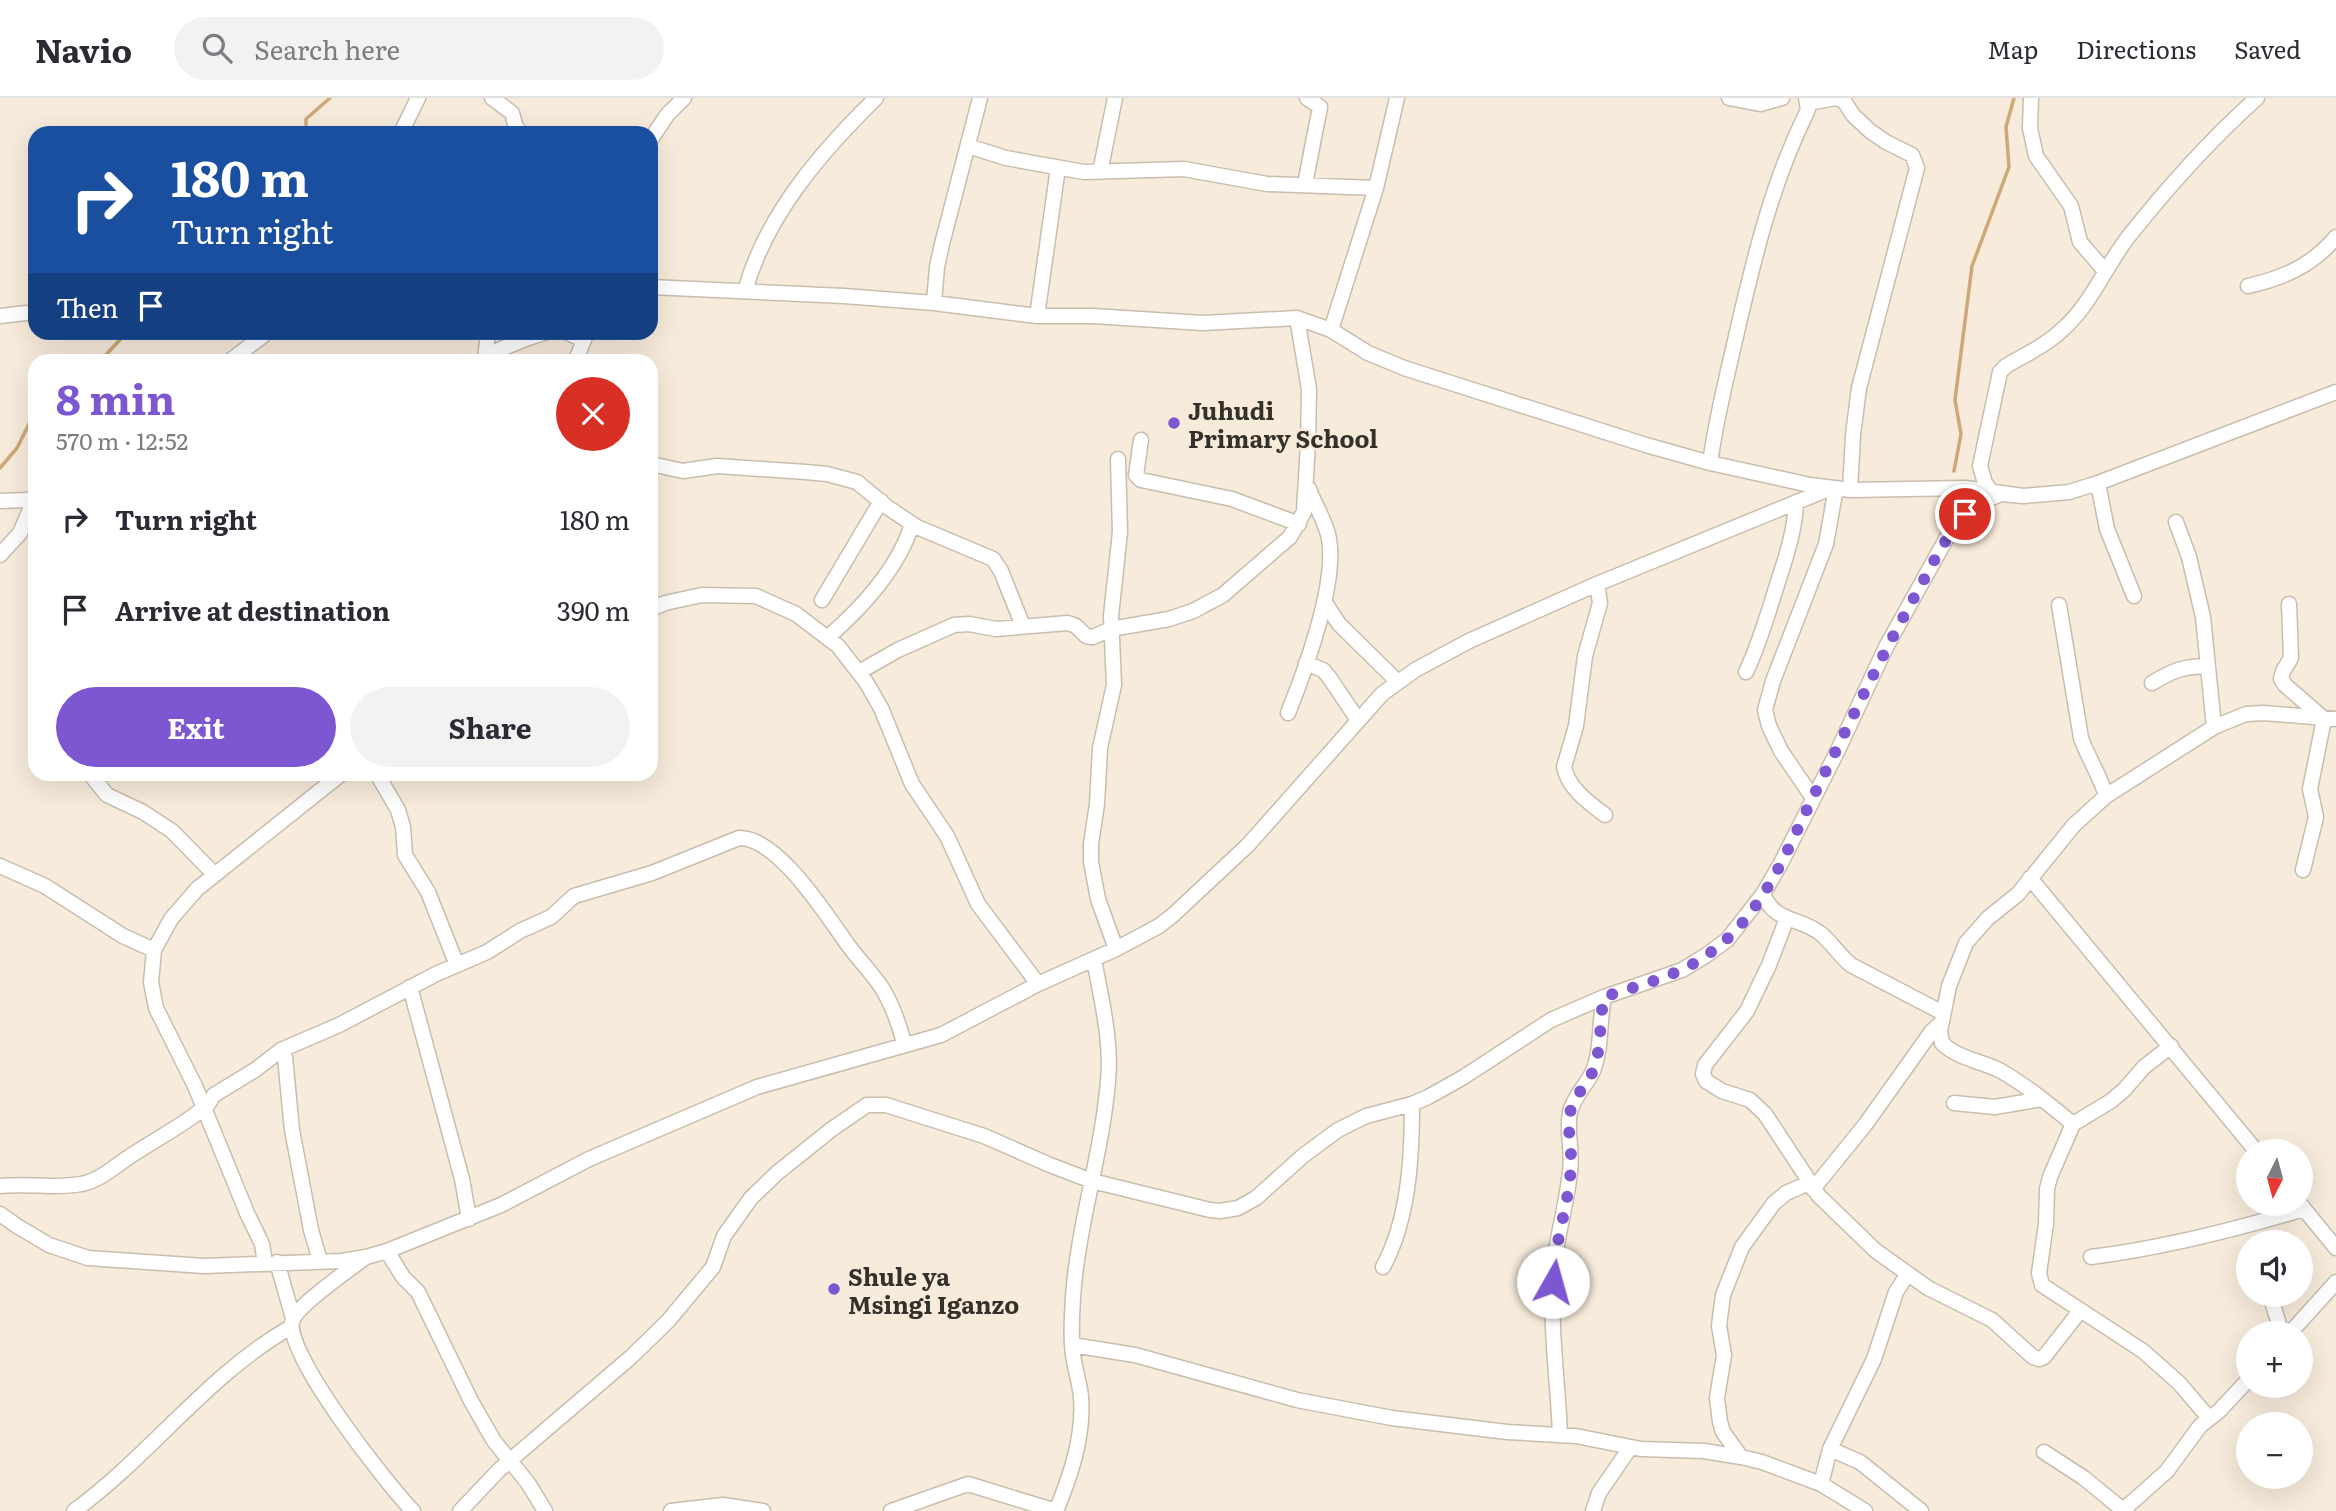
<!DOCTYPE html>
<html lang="en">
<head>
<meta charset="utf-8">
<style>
	body { margin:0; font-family:Literata,serif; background:#f2f2f3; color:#2b2b33; height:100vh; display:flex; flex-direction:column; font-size:26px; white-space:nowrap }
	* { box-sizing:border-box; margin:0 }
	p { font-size:23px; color:#7c7c81 }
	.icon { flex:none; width:38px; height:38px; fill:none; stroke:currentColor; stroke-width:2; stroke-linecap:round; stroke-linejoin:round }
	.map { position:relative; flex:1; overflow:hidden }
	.details { position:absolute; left:28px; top:256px; width:630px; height:427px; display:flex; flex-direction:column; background:#fff; border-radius:21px; box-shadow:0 7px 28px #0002 }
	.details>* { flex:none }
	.guide { position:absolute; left:28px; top:28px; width:630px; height:214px; border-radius:21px; box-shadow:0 7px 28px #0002; background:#1a4fa0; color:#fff; overflow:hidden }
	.needle { width:46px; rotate:186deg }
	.tools { position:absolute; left:2236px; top:1041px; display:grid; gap:14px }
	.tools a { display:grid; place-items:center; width:77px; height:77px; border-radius:50%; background:#fff; box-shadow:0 7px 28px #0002; font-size:35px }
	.pin { position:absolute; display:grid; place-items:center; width:60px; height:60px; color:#fff; margin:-30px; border:4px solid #fff; border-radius:50%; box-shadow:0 2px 7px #0007 }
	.me { position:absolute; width:77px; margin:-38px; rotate:7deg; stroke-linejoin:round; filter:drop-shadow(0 0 5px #0008) }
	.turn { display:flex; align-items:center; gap:24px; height:147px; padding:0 28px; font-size:32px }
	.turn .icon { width:91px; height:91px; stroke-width:2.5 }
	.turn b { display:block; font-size:49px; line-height:60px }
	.then { display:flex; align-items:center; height:66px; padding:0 28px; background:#0003; gap:14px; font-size:26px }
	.round { display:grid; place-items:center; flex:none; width:74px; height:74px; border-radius:37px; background:#f2f2f3 }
	.overview { display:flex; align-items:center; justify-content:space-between; height:119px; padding:0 28px }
	h1 { font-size:42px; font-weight:700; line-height:52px; color:#7c57d1 }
	.button { display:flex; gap:14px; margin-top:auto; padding:14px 28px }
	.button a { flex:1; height:80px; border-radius:42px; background:#7c57d1; color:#fff; font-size:28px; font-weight:700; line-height:80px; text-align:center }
	.button a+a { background:#f2f2f3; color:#2b2b33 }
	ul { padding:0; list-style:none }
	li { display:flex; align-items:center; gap:21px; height:91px; padding:0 28px }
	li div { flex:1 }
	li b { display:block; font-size:26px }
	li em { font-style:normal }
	header { display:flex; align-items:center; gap:42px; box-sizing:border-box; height:98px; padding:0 35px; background:#fff; border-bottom:2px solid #e1e1e2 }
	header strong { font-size:33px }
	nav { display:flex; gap:38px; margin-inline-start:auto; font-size:24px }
	.search { width:490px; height:63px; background:#f2f2f3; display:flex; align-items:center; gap:18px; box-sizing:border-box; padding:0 24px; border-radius:38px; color:#7c7c81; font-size:26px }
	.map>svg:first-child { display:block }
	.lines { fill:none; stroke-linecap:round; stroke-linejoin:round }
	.stream { stroke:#cda878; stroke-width:3.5 }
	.minor-casing { stroke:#c9bdae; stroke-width:17 }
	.minor { stroke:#fff; stroke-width:14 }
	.route { stroke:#7c57d1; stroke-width:12; stroke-dasharray:0 21.6 }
	.poi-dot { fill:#7c57d1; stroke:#f7ebdb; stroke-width:2.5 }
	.labels { text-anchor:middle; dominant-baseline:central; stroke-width:5; stroke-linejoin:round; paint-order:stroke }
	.poi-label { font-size:24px; font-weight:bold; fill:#34302a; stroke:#f7ebdb; text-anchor:start }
</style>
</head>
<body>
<header>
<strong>Navio</strong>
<div class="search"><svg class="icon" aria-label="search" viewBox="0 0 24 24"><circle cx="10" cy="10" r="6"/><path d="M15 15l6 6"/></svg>Search here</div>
<nav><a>Map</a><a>Directions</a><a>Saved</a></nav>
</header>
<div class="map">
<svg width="2336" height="1413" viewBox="0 0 2336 1413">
	<rect width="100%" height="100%" fill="#f7ebdb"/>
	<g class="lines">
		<path class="stream" d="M 306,35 L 306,21 L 330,0
			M 95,262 L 104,259 L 127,234
			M 0,370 L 17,350 L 35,314
			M 1954,373 L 1961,336 L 1955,302 L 1972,168 L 2009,69 L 2006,29 L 2014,0"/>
		<g class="minor-casing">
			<path id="minor" d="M 492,0 L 512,15 L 516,30 L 522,35
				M 1729,0 L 1760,6 L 1782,0
				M 2031,0 L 2030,30 L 2036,58 L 2071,108 L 2080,144 L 2105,173
				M 1808,5 L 1836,0 L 1844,3 L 1853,17 L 1870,33 L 1886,44 L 1912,57 L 1917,70 L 1859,290 L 1853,337 L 1850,392
				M 401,35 L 418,0
				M 651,41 L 667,17 L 684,0
				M 968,48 L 1006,60 L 1084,74 L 1184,71 L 1267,86 L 1376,90
				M 1100,74 L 1115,0
				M 1305,86 L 1320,9 L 1307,0
				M 2248,188 C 2283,180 2312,168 2336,139
				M 651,189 L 844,198 L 934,205 L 1037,218 L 1093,218 L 1203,225 L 1297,220 L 1331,232 L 1368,255 L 1404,270 L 1646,347 L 1710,365 L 1810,387 L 1850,392 L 1965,390 L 2023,398 L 2069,394 L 2098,385 L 2336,294
				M 745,193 C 766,117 821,54 876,0
				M 934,205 L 937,169 L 942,146 L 980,0
				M 0,218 L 26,215
				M 1037,218 L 1058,70
				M 1331,232 L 1376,90 L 1397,0
				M 566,234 L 584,242
				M 486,257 L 528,240 L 547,234
				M 231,262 L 268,234
				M 485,262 L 488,234
				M 576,262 L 587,234
				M 1141,342 L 1136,377 L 1141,382 L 1232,401 L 1299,426
				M 1710,365 C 1716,320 1727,278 1737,234 C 1754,160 1772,85 1806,16 L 1808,11 L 1806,0
				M 651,366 L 683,373 L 717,368 L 806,374 L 827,376 L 857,384 L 887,409 L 917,429 L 993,461 L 1001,473 L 1023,528
				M 2098,385 L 2107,431 L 2134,498
				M 1991,393 L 1985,385 L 1980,368 L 2000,274 L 2006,268 C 2026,256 2047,247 2064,230 C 2092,205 2106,167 2129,138 C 2168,89 2211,41 2257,0
				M 0,403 L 26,402 L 35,400
				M 2176,424 L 2189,459 L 2203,519 L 2214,629
				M 0,457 L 20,435 L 35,400
				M 1597,486 L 1600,505 L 1585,558 L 1576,628 L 1564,669 C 1568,690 1589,705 1605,717
				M 822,502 L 881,403
				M 1324,503 L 1339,526 L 1398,584
				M 2289,506 L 2291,560 L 2283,573 L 2281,581 L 2285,587 L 2323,620
				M 2059,507 L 2081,640 C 2088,660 2100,677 2106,698
				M 651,511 L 665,505 L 702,497 L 756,498 L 796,516 L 838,548 L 866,584 L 881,610 L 912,686 L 947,738 L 978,806 L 1038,886
				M 828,539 C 862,510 899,469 912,426
				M 1306,565 L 1323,572 L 1329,579 L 1358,622
				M 859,574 L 898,552 L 954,527 L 969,526 L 996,531 L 1068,525 L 1076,528 L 1086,538 L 1093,539 L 1111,531 L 1169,521 L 1193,513 L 1223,497 L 1290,439 L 1304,414 L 1308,344 L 1309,291 L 1297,220
				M 1746,574 C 1759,547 1767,519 1776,490 C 1785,462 1795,434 1796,404
				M 2152,585 C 2170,574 2187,566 2208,569
				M 1288,615 C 1305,573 1337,486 1329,441 C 1326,423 1315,408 1309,391
				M 90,676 L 107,697 L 143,714 L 172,733 L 214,776
				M 377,676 L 398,712 L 403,729 L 405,757 L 428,794 L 457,867
				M 1813,700 L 1781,653 L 1769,628 L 1765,612 L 1773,583 L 1826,446 L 1836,390
				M 0,768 L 45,788 L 123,838 L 154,852
				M 2303,772 L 2316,719 L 2310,691 L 2324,621
				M 2030,780 L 2257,1054
				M 1763,796 C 1775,825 1799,819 1820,835 C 1832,845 1840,858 1851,867 L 1943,915
				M 1787,820 L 1769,867 L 1747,913 L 1705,967 L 1703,976 L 1706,983 L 1722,993 L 1750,1002 L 1765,1016 L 1819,1098 L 1876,1153 L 1928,1190 L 1992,1222 L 2033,1259 L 2039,1261 L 2044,1259 L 2080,1213
				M 1116,851 L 1098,801 L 1091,764 L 1091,746 L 1097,706 L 1100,650 L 1114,587 L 1111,518 L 1120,434 L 1118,361
				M 410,889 L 462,1081 L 469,1121
				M 2171,948 L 2144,969 L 2124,992 L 2111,1003 L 2073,1026 L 2050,1079 L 2047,1091 L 2046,1126 L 2039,1175 L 2042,1187 L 2143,1253 L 2179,1285 L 2209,1320
				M 281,952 L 285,959 L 292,1032 L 311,1132 L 320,1163
				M 1954,1005 L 1995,1009 L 2042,1001
				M 205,1011 L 214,997 L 255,972 L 281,952 L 339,927 L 436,876 L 487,854 L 520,833 L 551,819 L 574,798 L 652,775 L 739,740 C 778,739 827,818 848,847 C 859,862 872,875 882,890 C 893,908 899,926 904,945
				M 2073,1026 C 2050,1007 2027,988 2001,973 C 1982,963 1958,961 1942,945 L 1940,933 L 1949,888 L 1966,845 L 1988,820 L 2018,796 L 2074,727 L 2106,698 L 2214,629 L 2246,616 L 2264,615 L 2336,621
				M 0,1088 C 27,1085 54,1091 81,1086 C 100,1083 116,1067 132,1057 C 156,1041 182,1028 204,1010
				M 1813,1091 L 1865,1027 L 1932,933 L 1942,924
				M 2300,1106 L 2336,1150
				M 0,1116 L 17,1128 L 49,1147 L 88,1160 L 204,1168 L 342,1163 L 366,1159 L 387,1153 L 501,1107 L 589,1061 L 757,989 L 941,937 L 1038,886 L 1116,851 L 1159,828 L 1173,817 L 1248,747 L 1382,596 L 1415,572 L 1469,543 L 1597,486 L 1831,390
				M 387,1153 L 403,1179 L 418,1194 L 471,1303 L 494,1343 L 528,1385 L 545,1413
				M 2091,1159 C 2163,1150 2234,1132 2304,1111
				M 362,1162 C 346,1174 301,1205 293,1221 C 279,1250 390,1390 413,1413
				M 277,1164 L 293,1220
				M 265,1165 L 262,1146 L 247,1115 L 195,988 L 156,910 L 151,884 L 154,852 L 171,821 L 197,791 L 341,676
				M 1383,1169 C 1409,1121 1412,1059 1412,1006
				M 2270,1197 L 2282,1236
				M 2289,1236 L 2336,1184
				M 1072,1247 L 1135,1257 L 1297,1302 L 1392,1320 L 1507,1334 L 1576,1338 L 1641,1351 L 1704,1353 L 1741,1359 L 1762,1364 L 1821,1386 L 1865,1413
				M 1560,1337 C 1558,1282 1549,1227 1554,1172 C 1556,1139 1567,1106 1570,1073 C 1573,1053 1566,1034 1570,1014 C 1574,998 1586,988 1593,973 C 1602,951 1599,923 1604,899
				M 1830,1351 L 1860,1364 L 1921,1413
				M 2044,1354 L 2084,1380 L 2123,1412
				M 1741,1359 L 1723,1334 L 1720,1324 L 1717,1300 L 1724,1257 L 1719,1228 L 1723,1197 L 1742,1149 L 1774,1105 L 1786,1095 L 1809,1085
				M 1821,1386 L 1830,1351 L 1874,1261 L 1896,1194 L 1907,1177
				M 74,1413 C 151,1357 208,1276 291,1229
				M 460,1413 L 500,1371 L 631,1259 L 668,1223 L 713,1169 L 724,1138 L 751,1100 L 777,1075 L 832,1031 L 867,1007 L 886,1007 L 984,1038 L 1050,1067 L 1092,1083 L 1210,1112 L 1220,1113 L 1238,1110 L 1256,1100 L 1304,1057 L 1338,1032 L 1366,1018 L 1412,1006 L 1428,999 L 1462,980 L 1551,922 L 1604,899 L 1682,872 L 1705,858 L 1727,842 L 1763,796 L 1781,765 L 1838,652 L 1886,549 L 1950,434 L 1977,406 L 2001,396 L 2023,398
				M 671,1413 L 723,1407 L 763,1413
				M 891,1413 L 968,1386 L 1056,1413
				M 1056,1413 C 1071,1377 1084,1338 1081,1299 C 1080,1287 1076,1275 1074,1263 C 1070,1242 1072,1219 1073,1199 C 1078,1126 1102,1056 1108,983 C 1112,942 1101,901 1094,861
				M 1593,1413 L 1599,1395 L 1630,1350
				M 2122,1413 L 2167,1373 L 2200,1328 L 2219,1313 L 2249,1281"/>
		</g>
		<use href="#minor" class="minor"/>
	</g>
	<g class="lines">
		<path class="route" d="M 1553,1184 C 1554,1145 1569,1107 1571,1068 C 1572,1050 1567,1033 1570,1015 C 1574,998 1586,988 1593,973 C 1602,951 1599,923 1604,899 C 1639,887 1676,879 1707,857 C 1760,821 1785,757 1812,701 C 1846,633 1878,564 1915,498 C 1931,469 1944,441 1965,416"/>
	</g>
	<g class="poi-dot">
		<circle cx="1174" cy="325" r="7"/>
		<circle cx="834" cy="1191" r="7"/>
	</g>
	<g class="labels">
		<g class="poi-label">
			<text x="1188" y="311">Juhudi<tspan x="1188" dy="28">Primary School</tspan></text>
			<text x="848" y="1177">Shule ya<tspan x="848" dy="28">Msingi Iganzo</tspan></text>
		</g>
	</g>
</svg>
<div class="tools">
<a><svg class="needle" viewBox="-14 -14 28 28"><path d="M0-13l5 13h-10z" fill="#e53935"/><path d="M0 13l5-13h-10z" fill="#7c7c81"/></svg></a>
<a><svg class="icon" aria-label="sound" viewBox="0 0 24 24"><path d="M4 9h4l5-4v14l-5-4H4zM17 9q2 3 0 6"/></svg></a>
<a>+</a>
<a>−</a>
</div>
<div class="pin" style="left:1965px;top:416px;background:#d93025"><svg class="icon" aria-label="arrive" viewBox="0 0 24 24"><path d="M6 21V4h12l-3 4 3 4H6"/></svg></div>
<svg class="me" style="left:1553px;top:1184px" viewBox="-20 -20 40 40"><circle r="19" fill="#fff"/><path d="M0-13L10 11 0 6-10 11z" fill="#7c57d1"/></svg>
<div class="guide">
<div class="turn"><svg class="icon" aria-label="right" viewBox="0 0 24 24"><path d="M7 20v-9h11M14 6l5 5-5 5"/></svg><div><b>180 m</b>Turn right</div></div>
<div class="then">Then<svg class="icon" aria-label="arrive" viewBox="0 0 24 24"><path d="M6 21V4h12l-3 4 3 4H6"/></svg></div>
</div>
<section class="details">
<div class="overview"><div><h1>8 min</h1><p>570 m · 12:52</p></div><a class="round" style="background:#d93025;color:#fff"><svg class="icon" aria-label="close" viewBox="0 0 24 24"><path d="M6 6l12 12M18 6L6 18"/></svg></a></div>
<ul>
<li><svg class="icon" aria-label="right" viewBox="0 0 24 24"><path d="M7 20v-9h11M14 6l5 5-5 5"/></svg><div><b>Turn right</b></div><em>180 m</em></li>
<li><svg class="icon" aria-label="arrive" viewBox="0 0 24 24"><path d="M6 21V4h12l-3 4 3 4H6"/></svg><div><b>Arrive at destination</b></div><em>390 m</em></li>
</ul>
<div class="button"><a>Exit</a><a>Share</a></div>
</section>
</div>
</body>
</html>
